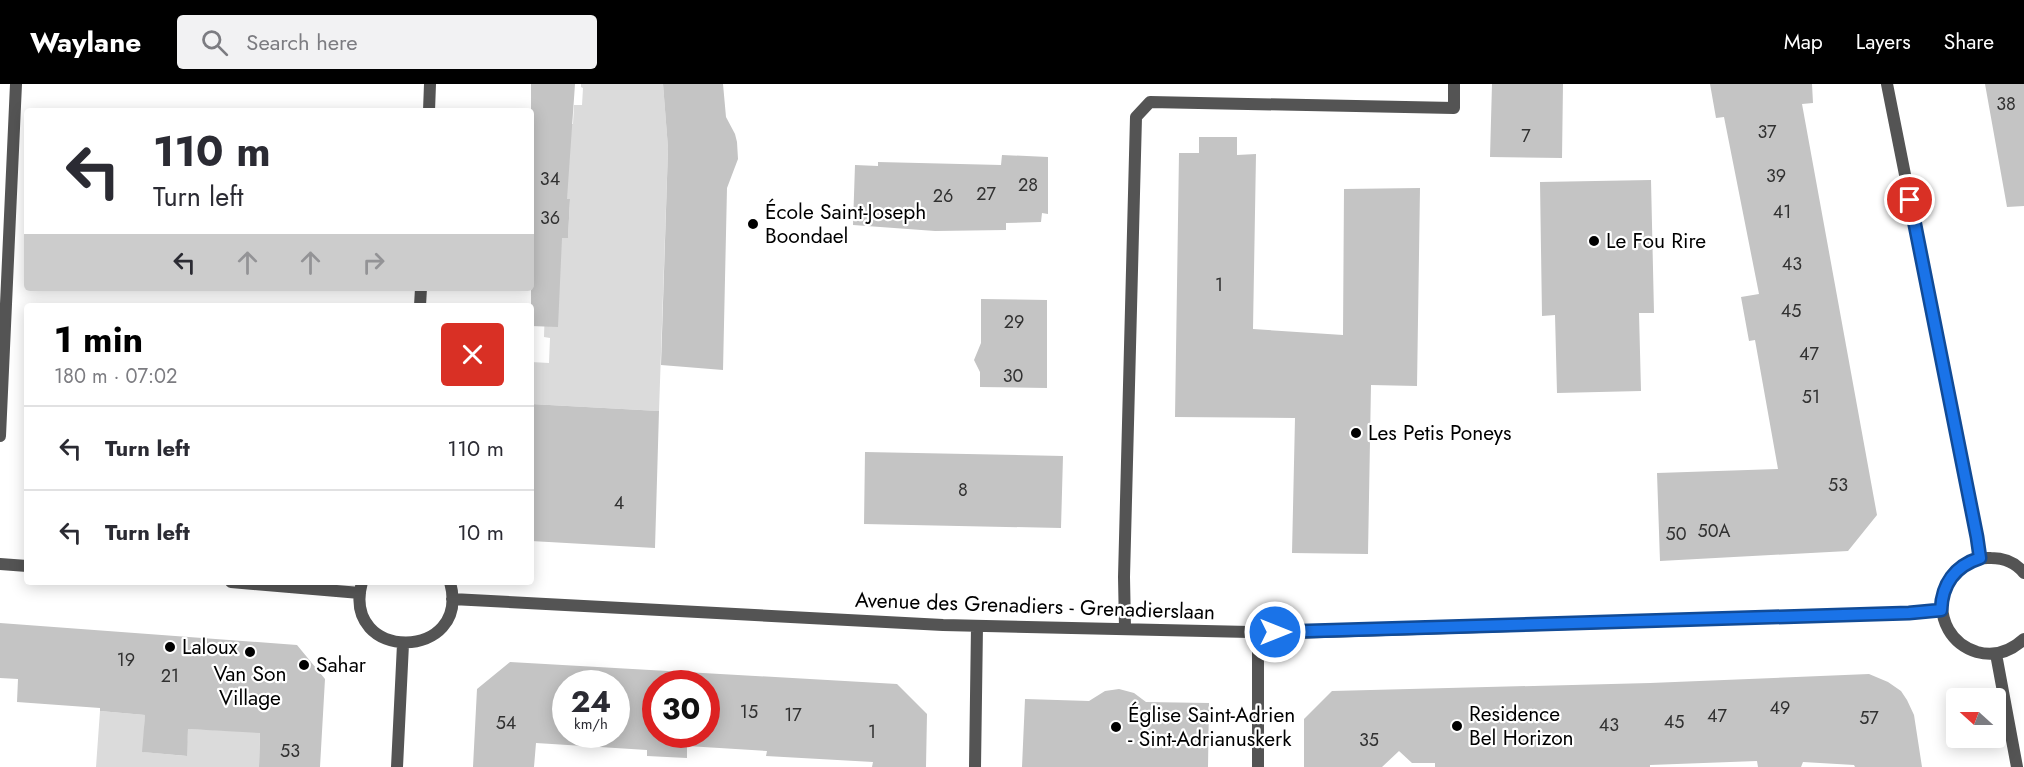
<!DOCTYPE html>
<html lang="en">
<head>
<meta charset="utf-8">
<style>
	body { margin:0; font-family:Jost,sans-serif; background:#f2f2f3; color:#2b2b33; height:100vh; display:flex; flex-direction:column; font-size:22px; white-space:nowrap }
	* { box-sizing:border-box; margin:0 }
	p { font-size:20px; color:#7c7c81 }
	.icon { flex:none; width:33px; height:33px; fill:none; stroke:currentColor; stroke-width:2; stroke-linecap:round; stroke-linejoin:round }
	.map { position:relative; flex:1; overflow:hidden }
	.sheet { position:absolute; left:24px; top:219px; width:510px; height:282px; display:flex; flex-direction:column; background:#fff; border-radius:6px; box-shadow:0 3px 15px #0003 }
	.sheet>* { flex:none }
	.banner { position:absolute; left:24px; top:24px; width:510px; height:183px; border-radius:6px; box-shadow:0 3px 15px #0003; background:#fff; color:#2b2b33; overflow:hidden }
	.needle { width:39px; rotate:291deg }
	.controls { position:absolute; left:1946px; top:604px; display:grid; gap:12px }
	.controls a { display:grid; place-items:center; width:60px; height:60px; border-radius:6px; background:#fff; box-shadow:0 3px 15px #0003; font-size:30px }
	.speed { position:absolute; left:552px; top:586px; display:flex; gap:12px; font-size:30px; font-weight:700; text-align:center }
	.speed>* { display:grid; place-content:center; width:78px; height:78px; border-radius:50%; background:#fff; box-shadow:0 3px 15px #0003; line-height:1 }
	.speed small { font-size:15px; font-weight:400 }
	.speed .limit { border:9px solid #d22; background:#fff; color:#111 }
	.pin { position:absolute; display:grid; place-items:center; width:51px; height:51px; color:#fff; margin:-26px; border:3px solid #fff; border-radius:50%; box-shadow:0 2px 6px #0007 }
	.me { position:absolute; width:66px; margin:-33px; rotate:90deg; stroke-linejoin:round; filter:drop-shadow(0 0 4px #0008) }
	.turn { display:flex; align-items:center; gap:21px; height:126px; padding:0 30px; font-size:27px }
	.turn .icon { width:78px; height:78px; stroke-width:2.5 }
	.turn b { display:block; font-size:42px; line-height:51px }
	.lanes { display:flex; align-items:center; height:57px; padding:0 30px; background:#0003; justify-content:center; gap:30px; direction:ltr }
	.lanes .off { opacity:.35 }
	.round { display:grid; place-items:center; flex:none; width:63px; height:63px; border-radius:6px; background:#f2f2f3 }
	.overview { display:flex; align-items:center; justify-content:space-between; height:102px; padding:0 30px }
	h1 { font-size:36px; font-weight:700; line-height:45px; color:#000 }
	ul { padding:0; list-style:none }
	li { display:flex; align-items:center; gap:18px; height:84px; padding:0 30px; border-top:2px solid #e1e1e2 }
	li div { flex:1 }
	li b { display:block; font-size:22px }
	li em { font-style:normal }
	header { display:flex; align-items:center; gap:36px; box-sizing:border-box; height:84px; padding:0 30px; background:#000; color:#fff }
	header strong { font-size:28px }
	nav { display:flex; gap:33px; margin-inline-start:auto; font-size:21px }
	.search { width:420px; height:54px; background:#f2f2f3; display:flex; align-items:center; gap:15px; box-sizing:border-box; padding:0 21px; border-radius:6px; color:#7c7c81; font-size:22px }
	.map>svg:first-child { display:block }
	.green { fill:#dbdbdb }
	.building { fill:#c4c4c4; fill-rule:evenodd }
	.lines { fill:none; stroke-linecap:round; stroke-linejoin:round }
	.street { stroke:#545454; stroke-width:12 }
	.route-casing { stroke:#114b97; stroke-width:15 }
	.route { stroke:#1a73e8; stroke-width:10 }
	.poi-dot { fill:#000; stroke:#fff; stroke-width:2 }
	.labels { text-anchor:middle; dominant-baseline:central; stroke-width:4.5; stroke-linejoin:round; paint-order:stroke }
	.number-label { font-size:18px; fill:#313131 }
	.poi-label { font-size:21px; fill:#000; stroke:#fff; text-anchor:start }
	.street-label { font-size:21px; fill:#000; stroke:#fff }
</style>
</head>
<body>
<header>
<strong>Waylane</strong>
<div class="search"><svg class="icon" aria-label="search" viewBox="0 0 24 24"><circle cx="10" cy="10" r="6"/><path d="M15 15l6 6"/></svg>Search here</div>
<nav><a>Map</a><a>Layers</a><a>Share</a></nav>
</header>
<div class="map">
<svg width="2024" height="683" viewBox="0 0 2024 683">
	<rect width="100%" height="100%" fill="#fff"/>
	<path class="green" d="M 581,0 L 663,0 L 668,64 L 659,327 L 531,320 L 531,278 L 549,279 L 550,254 L 544,253 L 545,219 L 557,154 L 568,154 L 570,116 L 567,115 L 536,38 L 573,40 L 574,21 L 582,21 L 583,4 L 581,3 Z
		M 100,627 L 145,631 L 143,668 L 186,672 L 188,645 L 260,648 L 259,683 L 96,683 Z"/>
	<path class="building" d="M 531,0 L 575,0 L 567,115 L 570,115 L 568,154 L 562,154 L 558,243 L 531,242 Z
		M 663,0 L 723,0 L 726,33 L 735,50 L 737,58 L 738,75 L 727,104 L 723,286 L 661,281 L 668,64 Z
		M 1492,0 L 1563,0 L 1562,74 L 1490,73 Z
		M 1710,0 L 1812,0 L 1813,19 L 1802,20 L 1877,431 L 1848,467 L 1660,477 L 1657,389 L 1778,385 L 1755,256 L 1749,257 L 1741,213 L 1759,210 L 1724,33 L 1716,34 Z
		M 1985,0 L 2024,0 L 2024,122 L 2007,123 Z
		M 1199,53 L 1237,53 L 1237,71 L 1256,70 L 1253,245 L 1343,251 L 1344,105 L 1420,104 L 1417,302 L 1371,301 L 1368,470 L 1292,469 L 1295,334 L 1175,333 L 1179,69 L 1199,69 Z
		M 1002,71 L 1048,73 L 1048,130 L 1042,129 L 1041,138 L 1006,139 L 1006,146 L 935,147 L 853,141 L 855,81 L 878,82 L 878,78 L 1001,81 Z
		M 1651,96 L 1654,229 L 1639,229 L 1641,307 L 1557,309 L 1555,231 L 1542,232 L 1540,98 Z
		M 981,215 L 1047,216 L 1047,304 L 980,303 L 980,288 L 974,276 L 981,259 Z
		M 531,320 L 659,327 L 655,464 L 531,457 Z
		M 865,368 L 1063,372 L 1061,444 L 864,440 Z
		M 0,539 L 297,561 L 325,595 L 320,683 L 259,683 L 260,649 L 188,645 L 187,672 L 142,668 L 145,631 L 100,627 L 100,624 L 17,618 L 18,595 L 0,594 Z
		M 510,578 L 897,600 L 927,630 L 926,683 L 872,683 L 873,678 L 766,672 L 767,667 L 687,662 L 687,674 L 647,672 L 647,666 L 536,659 L 534,683 L 473,683 L 477,605 ZM 566,600 L 616,600 L 616,651 L 566,651 ZM 656,600 L 706,600 L 706,651 L 656,651 Z
		M 1869,590 L 1888,598 L 1901,607 L 1907,616 L 1914,631 L 1922,683 L 1855,683 L 1854,681 L 1803,678 L 1801,683 L 1758,683 L 1757,677 L 1650,681 L 1650,683 L 1435,683 L 1435,679 L 1412,679 L 1399,667 L 1382,683 L 1304,683 L 1304,635 L 1332,607 L 1650,599 Z
		M 1119,605 L 1134,609 L 1146,618 L 1209,619 L 1208,683 L 1022,683 L 1025,615 L 1089,617 L 1105,607 Z"/>
	<g class="lines">
		<path class="street" d="M 1887,0 L 1977,453 L 1980,474
			M 429,27 L 430,0
			M 420,222 L 421,204
			M 0,352 L 16,0
			M 0,480 L 27,482
			M 2024,489 C 2016,479 2004,474 1991,474 C 1935,471 1923,551 1977,568 C 1995,573 2011,567 2024,555
			M 231,498 L 360,509
			M 362,498 C 340,579 472,578 450,498
			M 452,515 L 943,541 L 1292,549 L 1909,529 L 1941,526
			M 1125,544 L 1124,493 L 1136,33 L 1150,18 L 1454,24 L 1454,0
			M 1996,570 L 2017,683
			M 397,683 L 403,560
			M 975,683 L 977,542
			M 1258,683 L 1258,548"/>
	</g>
	<g class="lines">
		<g class="route-casing">
			<path id="route" d="M 1275,548 L 1909,529 L 1941,526 C 1942,500 1955,482 1980,474 L 1977,453 L 1910,116"/>
		</g>
		<use href="#route" class="route"/>
	</g>
	<g class="poi-dot">
		<circle cx="753" cy="140" r="6"/>
		<circle cx="1594" cy="157" r="6"/>
		<circle cx="1356" cy="349" r="6"/>
		<circle cx="170" cy="563" r="6"/>
		<circle cx="250" cy="568" r="6"/>
		<circle cx="304" cy="581" r="6"/>
		<circle cx="1457" cy="642" r="6"/>
		<circle cx="1116" cy="643" r="6"/>
	</g>
	<g class="labels">
		<g class="number-label">
			<text x="2006" y="20">38</text>
			<text x="1767" y="48">37</text>
			<text x="1526" y="52">7</text>
			<text x="1776" y="92">39</text>
			<text x="550" y="95">34</text>
			<text x="1028" y="101">28</text>
			<text x="986" y="110">27</text>
			<text x="943" y="112">26</text>
			<text x="1782" y="128">41</text>
			<text x="550" y="134">36</text>
			<text x="1792" y="180">43</text>
			<text x="1219" y="201">1</text>
			<text x="1791" y="227">45</text>
			<text x="1014" y="238">29</text>
			<text x="1809" y="270">47</text>
			<text x="1013" y="292">30</text>
			<text x="1811" y="313">51</text>
			<text x="1838" y="401">53</text>
			<text x="963" y="406">8</text>
			<text x="619" y="419">4</text>
			<text x="1714" y="447">50A</text>
			<text x="1676" y="450">50</text>
			<text x="126" y="576">19</text>
			<text x="170" y="592">21</text>
			<text x="1780" y="624">49</text>
			<text x="749" y="628">15</text>
			<text x="793" y="631">17</text>
			<text x="1717" y="632">47</text>
			<text x="1869" y="634">57</text>
			<text x="1674" y="638">45</text>
			<text x="506" y="639">54</text>
			<text x="1609" y="641">43</text>
			<text x="872" y="648">1</text>
			<text x="1369" y="656">35</text>
			<text x="290" y="667">53</text>
		</g>
		<g class="poi-label">
			<text x="765" y="128">École Saint-Joseph<tspan x="765" dy="24">Boondael</tspan></text>
			<text x="1606" y="157">Le Fou Rire</text>
			<text x="1368" y="349">Les Petis Poneys</text>
			<text x="182" y="563">Laloux</text>
			<text x="316" y="581">Sahar</text>
			<text x="250" y="590" text-anchor="middle">Van Son<tspan x="250" dy="24">Village</tspan></text>
			<text x="1469" y="630">Residence<tspan x="1469" dy="24">Bel Horizon</tspan></text>
			<text x="1128" y="631">Église Saint-Adrien<tspan x="1128" dy="24">- Sint-Adrianuskerk</tspan></text>
		</g>
		<g class="street-label">
			<text transform="translate(1035 522) rotate(2)">Avenue des Grenadiers - Grenadierslaan</text>
		</g>
	</g>
</svg>
<div class="controls">
<a><svg class="needle" viewBox="-14 -14 28 28"><path d="M0-13l5 13h-10z" fill="#e53935"/><path d="M0 13l5-13h-10z" fill="#7c7c81"/></svg></a>
</div>
<div class="speed"><div>24<small>km/h</small></div><div class="limit">30</div></div>
<div class="pin" style="left:1910px;top:116px;background:#d93025"><svg class="icon" aria-label="arrive" viewBox="0 0 24 24"><path d="M6 21V4h12l-3 4 3 4H6"/></svg></div>
<svg class="me" style="left:1275px;top:548px" viewBox="-20 -20 40 40"><circle r="17" fill="#1a73e8" stroke="#fff" stroke-width="3"/><path d="M0-11L8 9 0 5-8 9z" fill="#fff"/></svg>
<div class="banner">
<div class="turn"><svg class="icon" aria-label="left" viewBox="0 0 24 24"><path d="M17 20v-9H6M10 6l-5 5 5 5"/></svg><div><b>110 m</b>Turn left</div></div>
<div class="lanes"><svg class="icon" aria-label="left" viewBox="0 0 24 24"><path d="M17 20v-9H6M10 6l-5 5 5 5"/></svg><svg class="icon off" aria-label="ahead" viewBox="0 0 24 24"><path d="M12 20V5M6 11l6-6 6 6"/></svg><svg class="icon off" aria-label="ahead" viewBox="0 0 24 24"><path d="M12 20V5M6 11l6-6 6 6"/></svg><svg class="icon off" aria-label="right" viewBox="0 0 24 24"><path d="M7 20v-9h11M14 6l5 5-5 5"/></svg></div>
</div>
<section class="sheet">
<div class="overview"><div><h1>1 min</h1><p>180 m · 07:02</p></div><a class="round" style="background:#d93025;color:#fff"><svg class="icon" aria-label="close" viewBox="0 0 24 24"><path d="M6 6l12 12M18 6L6 18"/></svg></a></div>
<ul>
<li><svg class="icon" aria-label="left" viewBox="0 0 24 24"><path d="M17 20v-9H6M10 6l-5 5 5 5"/></svg><div><b>Turn left</b></div><em>110 m</em></li>
<li><svg class="icon" aria-label="left" viewBox="0 0 24 24"><path d="M17 20v-9H6M10 6l-5 5 5 5"/></svg><div><b>Turn left</b></div><em>10 m</em></li>
</ul>
</section>
</div>
</body>
</html>
